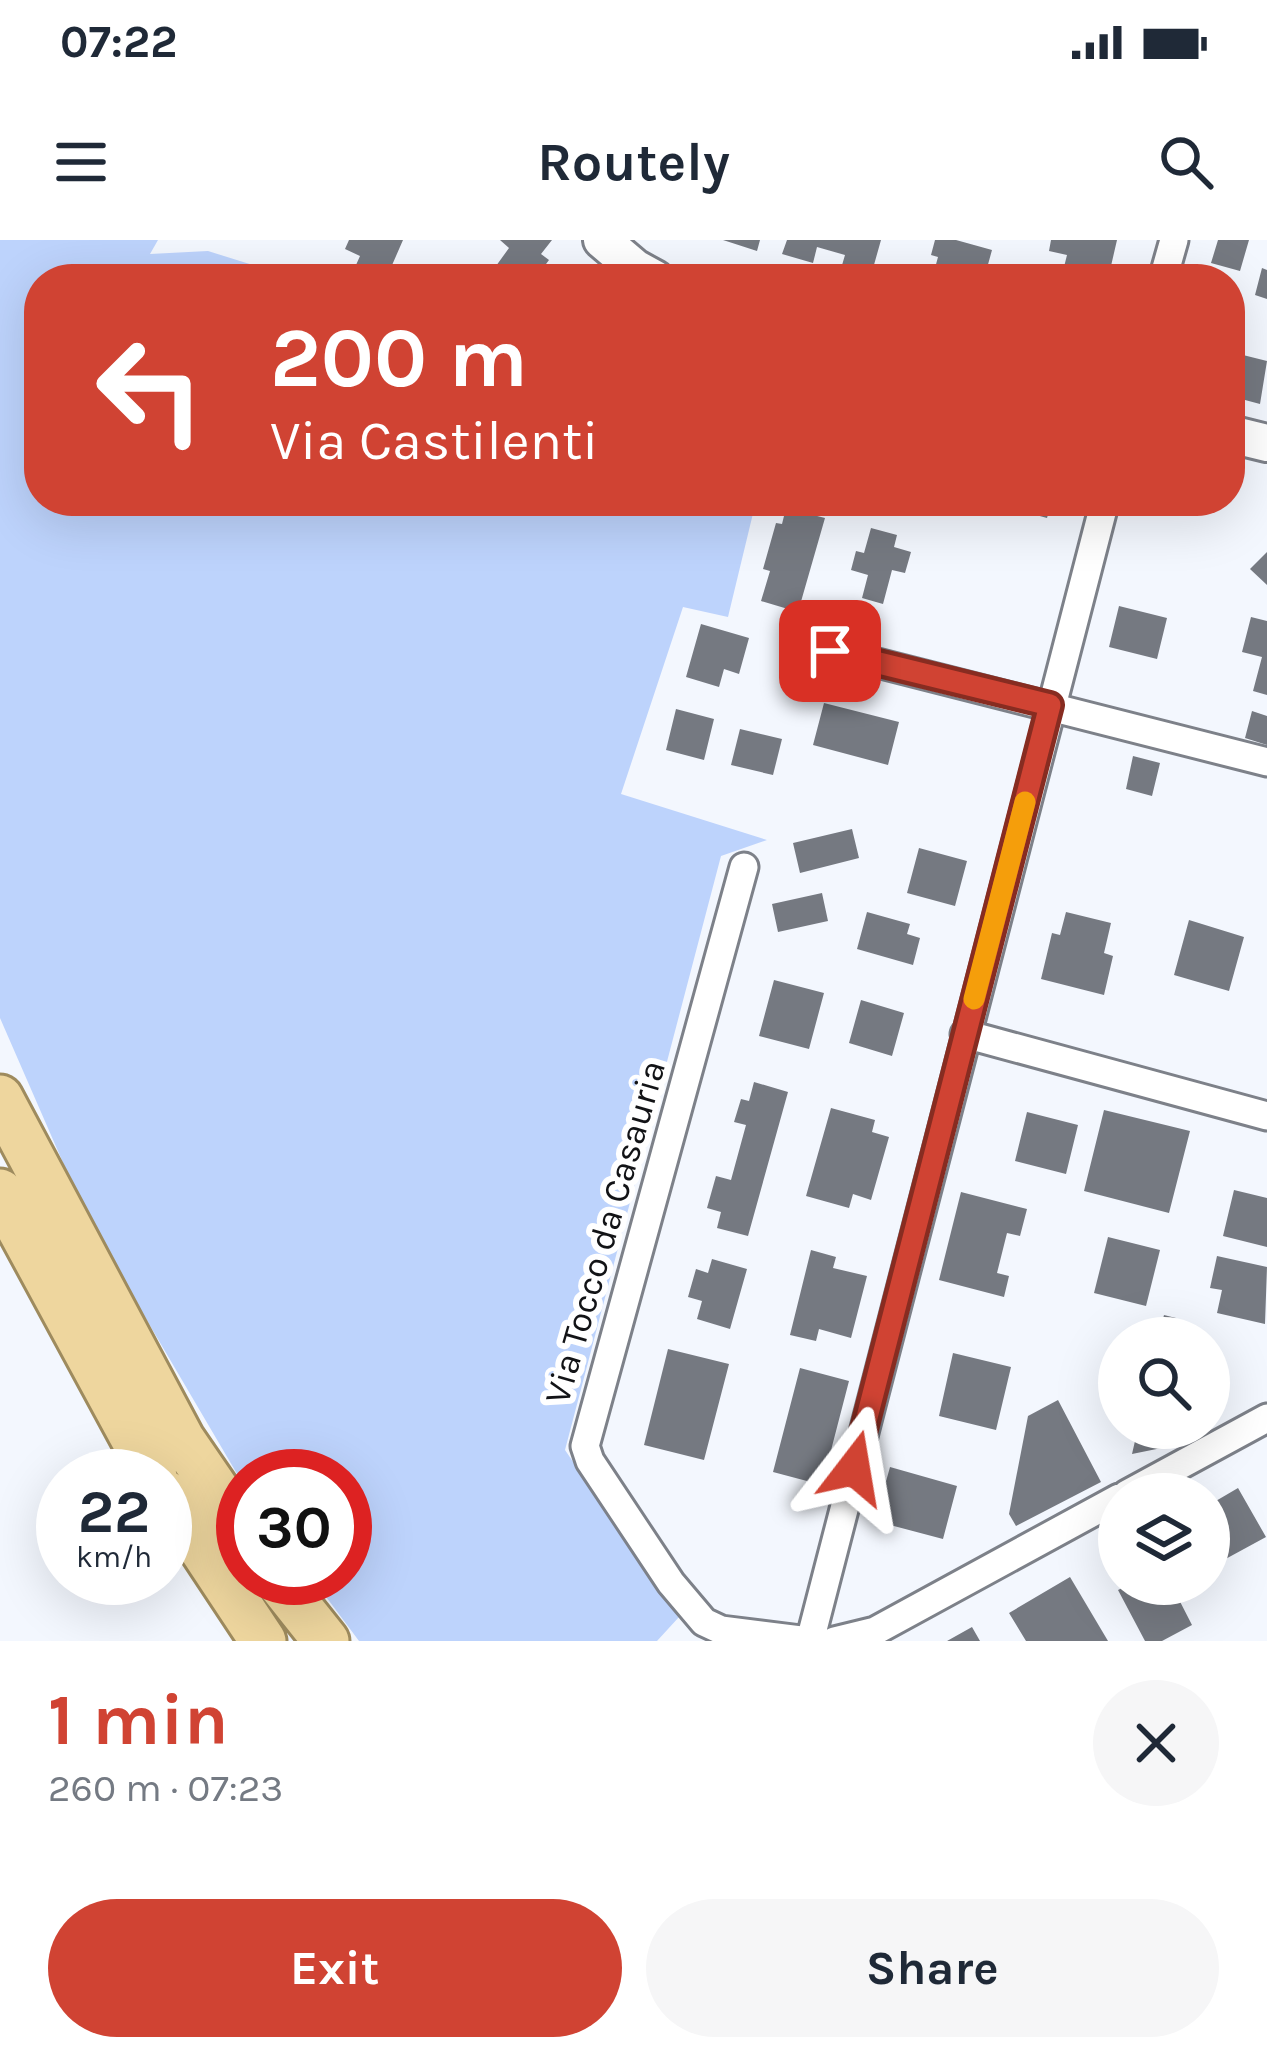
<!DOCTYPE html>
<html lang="en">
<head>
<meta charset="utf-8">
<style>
	body { margin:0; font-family:Karla,sans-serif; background:#f6f6f7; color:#1f2937; height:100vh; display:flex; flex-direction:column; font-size:45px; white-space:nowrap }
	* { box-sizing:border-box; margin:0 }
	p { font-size:39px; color:#747a83 }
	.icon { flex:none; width:66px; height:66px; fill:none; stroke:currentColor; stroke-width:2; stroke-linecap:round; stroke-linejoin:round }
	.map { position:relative; height:1401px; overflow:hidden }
	.details { display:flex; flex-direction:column; background:#fff; flex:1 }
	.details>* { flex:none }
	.guide { position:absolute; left:24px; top:24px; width:1221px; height:252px; border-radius:48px; box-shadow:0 12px 48px #0002; background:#d04333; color:#fff; overflow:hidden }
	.tools { position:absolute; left:1098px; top:1077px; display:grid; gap:24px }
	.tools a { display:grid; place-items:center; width:132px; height:132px; border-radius:50%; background:#fff; box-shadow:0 12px 48px #0002; font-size:60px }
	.speed { position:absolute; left:36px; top:1209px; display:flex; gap:24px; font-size:60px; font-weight:700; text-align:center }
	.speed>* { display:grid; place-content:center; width:156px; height:156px; border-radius:50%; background:#fff; box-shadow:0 12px 48px #0002; line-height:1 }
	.speed small { font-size:30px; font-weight:400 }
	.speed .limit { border:18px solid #d22; background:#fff; color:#111 }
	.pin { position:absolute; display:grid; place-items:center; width:102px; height:102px; color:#fff; margin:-51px; border-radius:24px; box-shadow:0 6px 18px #0006 }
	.me { position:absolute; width:132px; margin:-66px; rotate:14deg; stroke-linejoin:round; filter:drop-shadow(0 0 9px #0008) }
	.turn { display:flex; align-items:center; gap:42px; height:252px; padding:0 48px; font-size:54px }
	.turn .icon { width:156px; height:156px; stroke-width:2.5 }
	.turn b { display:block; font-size:84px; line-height:102px }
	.round { display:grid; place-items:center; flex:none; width:126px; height:126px; border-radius:63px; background:#f6f6f7 }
	.head { display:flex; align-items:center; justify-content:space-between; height:204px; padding:0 48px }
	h1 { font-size:72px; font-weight:700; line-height:90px; color:#d04333 }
	.cta { display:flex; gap:24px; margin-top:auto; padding:24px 48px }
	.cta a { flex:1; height:138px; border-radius:72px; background:#d04333; color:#fff; font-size:48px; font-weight:700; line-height:138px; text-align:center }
	.cta a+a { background:#f6f6f7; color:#1f2937 }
	.status { display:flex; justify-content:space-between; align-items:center; height:84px; padding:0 60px; background:#fff; direction:ltr }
	.status svg { height:33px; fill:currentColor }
	header { display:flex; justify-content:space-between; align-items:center; height:156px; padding:0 48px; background:#fff; font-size:54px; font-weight:700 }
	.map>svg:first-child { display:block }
	.green { fill:#bdd3fc }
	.building { fill:#757981 }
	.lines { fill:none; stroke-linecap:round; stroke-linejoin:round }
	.minor-casing { stroke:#7d8189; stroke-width:33 }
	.tertiary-casing { stroke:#7d8189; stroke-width:42 }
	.trunk-casing { stroke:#9e8b5e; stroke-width:51 }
	.minor { stroke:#fff; stroke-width:27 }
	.tertiary { stroke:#fff; stroke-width:36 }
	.trunk { stroke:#eed69e; stroke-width:45 }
	.route-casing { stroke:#872c21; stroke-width:30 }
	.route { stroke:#d04333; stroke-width:21 }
	.slow { stroke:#f59e0b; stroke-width:21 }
	.labels { text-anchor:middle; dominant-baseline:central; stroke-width:12; stroke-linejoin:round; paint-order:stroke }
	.street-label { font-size:36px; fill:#121316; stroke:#fff }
</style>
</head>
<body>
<div class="status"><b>07:22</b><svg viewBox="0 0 49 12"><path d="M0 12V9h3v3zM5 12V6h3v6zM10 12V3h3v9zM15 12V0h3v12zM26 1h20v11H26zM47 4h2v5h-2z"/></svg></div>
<header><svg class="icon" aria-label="menu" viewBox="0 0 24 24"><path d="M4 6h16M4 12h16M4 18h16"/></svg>Routely<svg class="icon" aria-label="search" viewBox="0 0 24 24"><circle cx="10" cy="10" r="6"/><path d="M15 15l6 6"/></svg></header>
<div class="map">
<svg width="1267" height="1401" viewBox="0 0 1267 1401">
	<rect width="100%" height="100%" fill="#f3f7fe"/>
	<path class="green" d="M 0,0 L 158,0 L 150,14 L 208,11 L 297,39 L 39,39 L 39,261 L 756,261 L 728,377 L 683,367 L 621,554 L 767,600 L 721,616 L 565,1210 L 679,1377 L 657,1401 L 359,1401 L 312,1338 L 345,1338 L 345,1236 L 243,1236 L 243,1244 L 88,980 L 0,778 Z"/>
	<path class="building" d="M 349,0 L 403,0 L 386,39 L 356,25 L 360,16 L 345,9 Z
		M 500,0 L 552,0 L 541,14 L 549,20 L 535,39 L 513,39 L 496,26 L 509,8 Z
		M 723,0 L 760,0 L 757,11 Z
		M 787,0 L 881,0 L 870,39 L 840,32 L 845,15 L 817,7 L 813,23 L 782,14 Z
		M 935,0 L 956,0 L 992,10 L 984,39 L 932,39 L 938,17 L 931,15 Z
		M 1051,0 L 1117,0 L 1108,39 L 1063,31 L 1067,15 L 1049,11 Z
		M 1218,0 L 1249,0 L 1240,31 L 1211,23 Z
		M 1262,28 L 1267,30 L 1267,59 L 1255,55 Z
		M 1230,74 L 1245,78 L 1235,113 L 1267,121 L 1260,164 L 1230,156 Z
		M 985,261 L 1052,261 L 1047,278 Z
		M 786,268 L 825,278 L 798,372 L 761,361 L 770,331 L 763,329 L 776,283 L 782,284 Z
		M 871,288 L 897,295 L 894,307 L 911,312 L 905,333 L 892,330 L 883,364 L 862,358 L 868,335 L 851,330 L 856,311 L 864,313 Z
		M 1267,312 L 1267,345 L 1250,329 Z
		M 1119,366 L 1167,378 L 1157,419 L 1109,407 Z
		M 1251,377 L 1267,381 L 1267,455 L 1253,451 L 1262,417 L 1242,412 Z
		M 701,384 L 749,398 L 739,434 L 724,429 L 719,447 L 686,437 Z
		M 824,463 L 899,482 L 888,525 L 813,505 Z
		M 676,469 L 714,479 L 704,520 L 666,510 Z
		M 1252,471 L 1267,476 L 1267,505 L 1245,498 Z
		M 740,489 L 782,499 L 773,535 L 731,525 Z
		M 1133,516 L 1160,523 L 1152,556 L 1126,549 Z
		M 852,589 L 859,618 L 800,633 L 793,603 Z
		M 919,608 L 967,621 L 955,666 L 907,653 Z
		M 822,653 L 828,681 L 778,692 L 772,664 Z
		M 867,672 L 910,684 L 907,694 L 920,698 L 913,725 L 857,709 Z
		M 1066,672 L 1111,683 L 1104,713 L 1113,716 L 1104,755 L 1041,739 L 1052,693 L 1060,695 Z
		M 1189,680 L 1244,697 L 1229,751 L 1174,735 Z
		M 774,740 L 824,753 L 809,809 L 759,796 Z
		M 861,760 L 904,773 L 892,816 L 849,803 Z
		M 754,842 L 788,852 L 748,996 L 717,988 L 721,972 L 707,968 L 716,936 L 731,940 L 746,885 L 734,882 L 741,859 L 749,861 Z
		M 831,868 L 875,880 L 872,892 L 889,897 L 871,960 L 853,954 L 849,968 L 806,956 Z
		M 1104,870 L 1190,891 L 1169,973 L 1084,951 Z
		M 1027,872 L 1078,885 L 1066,934 L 1015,921 Z
		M 1234,950 L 1267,958 L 1267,1007 L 1223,996 Z
		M 961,952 L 1027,969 L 1020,996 L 1007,993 L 997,1033 L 1009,1036 L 1004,1057 L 939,1040 Z
		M 1108,997 L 1160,1010 L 1146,1066 L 1094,1053 Z
		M 811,1010 L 836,1017 L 833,1028 L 867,1036 L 851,1098 L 819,1089 L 816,1101 L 790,1095 Z
		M 1217,1016 L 1267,1027 L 1265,1084 L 1217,1073 L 1222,1050 L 1210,1048 Z
		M 712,1019 L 747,1029 L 730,1089 L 697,1079 L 702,1061 L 688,1057 L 696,1029 L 708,1033 Z
		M 1164,1075 L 1176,1078 L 1180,1098 L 1158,1098 Z
		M 668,1109 L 729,1124 L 704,1220 L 644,1205 Z
		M 953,1113 L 1011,1127 L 996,1190 L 939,1176 Z
		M 800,1128 L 849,1141 L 822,1245 L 773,1232 Z
		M 1058,1160 L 1101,1242 L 1016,1286 L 1009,1274 L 1028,1176 Z
		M 1138,1188 L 1198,1188 L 1201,1200 L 1132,1214 Z
		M 890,1227 L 957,1246 L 943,1299 L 875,1281 Z
		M 1238,1248 L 1266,1297 L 1209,1328 L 1209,1265 Z
		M 1070,1337 L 1108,1401 L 1026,1401 L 1009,1373 Z
		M 1130,1344 L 1171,1344 L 1192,1385 L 1162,1401 L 1145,1401 L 1118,1350 Z
		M 972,1387 L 980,1401 L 947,1401 Z"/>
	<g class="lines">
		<g class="minor-casing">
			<path id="minor" d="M 1163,39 L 1174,0
				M 830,411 L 1267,522
				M 744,627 L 585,1206 L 590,1221 L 671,1343 L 704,1382 L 721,1390 L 809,1401
				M 965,794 L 1267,876
				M 1127,1254 L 1267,1178
				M 810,1401 L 1105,261
				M 834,1401 L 875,1391 L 1119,1258"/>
		</g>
		<g class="tertiary-casing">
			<path id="tertiary" d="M 602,0 L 635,28 L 655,39
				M 1230,194 L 1267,203"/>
		</g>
		<g class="trunk-casing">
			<path id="trunk" d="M 0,858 L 182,1200 L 243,1289
				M 0,952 L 154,1236
				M 165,1253 L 263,1401
				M 276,1338 L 326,1401"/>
		</g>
		<use href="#minor" class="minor"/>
		<use href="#tertiary" class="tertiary"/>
		<use href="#trunk" class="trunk"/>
	</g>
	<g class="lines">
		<g class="route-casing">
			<path id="route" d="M 830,411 L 1050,465 L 854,1228"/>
		</g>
		<use href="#route" class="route"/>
		<path class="slow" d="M 974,759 L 1025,562"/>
	</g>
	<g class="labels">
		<g class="street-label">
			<text transform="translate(605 992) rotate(-74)">Via Tocco da Casauria</text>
		</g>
	</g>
</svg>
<div class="tools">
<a><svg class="icon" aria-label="search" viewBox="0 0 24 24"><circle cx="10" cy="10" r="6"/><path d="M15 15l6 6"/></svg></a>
<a><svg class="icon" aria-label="layers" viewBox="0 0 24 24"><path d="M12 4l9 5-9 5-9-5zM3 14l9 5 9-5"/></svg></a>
</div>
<div class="speed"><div>22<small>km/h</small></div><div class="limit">30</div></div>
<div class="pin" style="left:830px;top:411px;background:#d93025"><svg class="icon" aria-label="arrive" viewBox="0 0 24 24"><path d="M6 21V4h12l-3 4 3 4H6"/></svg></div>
<svg class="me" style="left:854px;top:1228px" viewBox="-20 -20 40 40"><path d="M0-17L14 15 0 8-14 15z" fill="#d04333" stroke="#fff" stroke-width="4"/></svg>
<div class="guide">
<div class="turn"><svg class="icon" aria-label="left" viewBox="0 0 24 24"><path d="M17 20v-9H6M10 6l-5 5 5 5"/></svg><div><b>200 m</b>Via Castilenti</div></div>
</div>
</div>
<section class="details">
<div class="head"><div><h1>1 min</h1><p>260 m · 07:23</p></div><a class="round"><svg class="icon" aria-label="close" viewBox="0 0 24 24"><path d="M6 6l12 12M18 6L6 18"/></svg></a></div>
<div class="cta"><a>Exit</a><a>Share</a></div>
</section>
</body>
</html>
